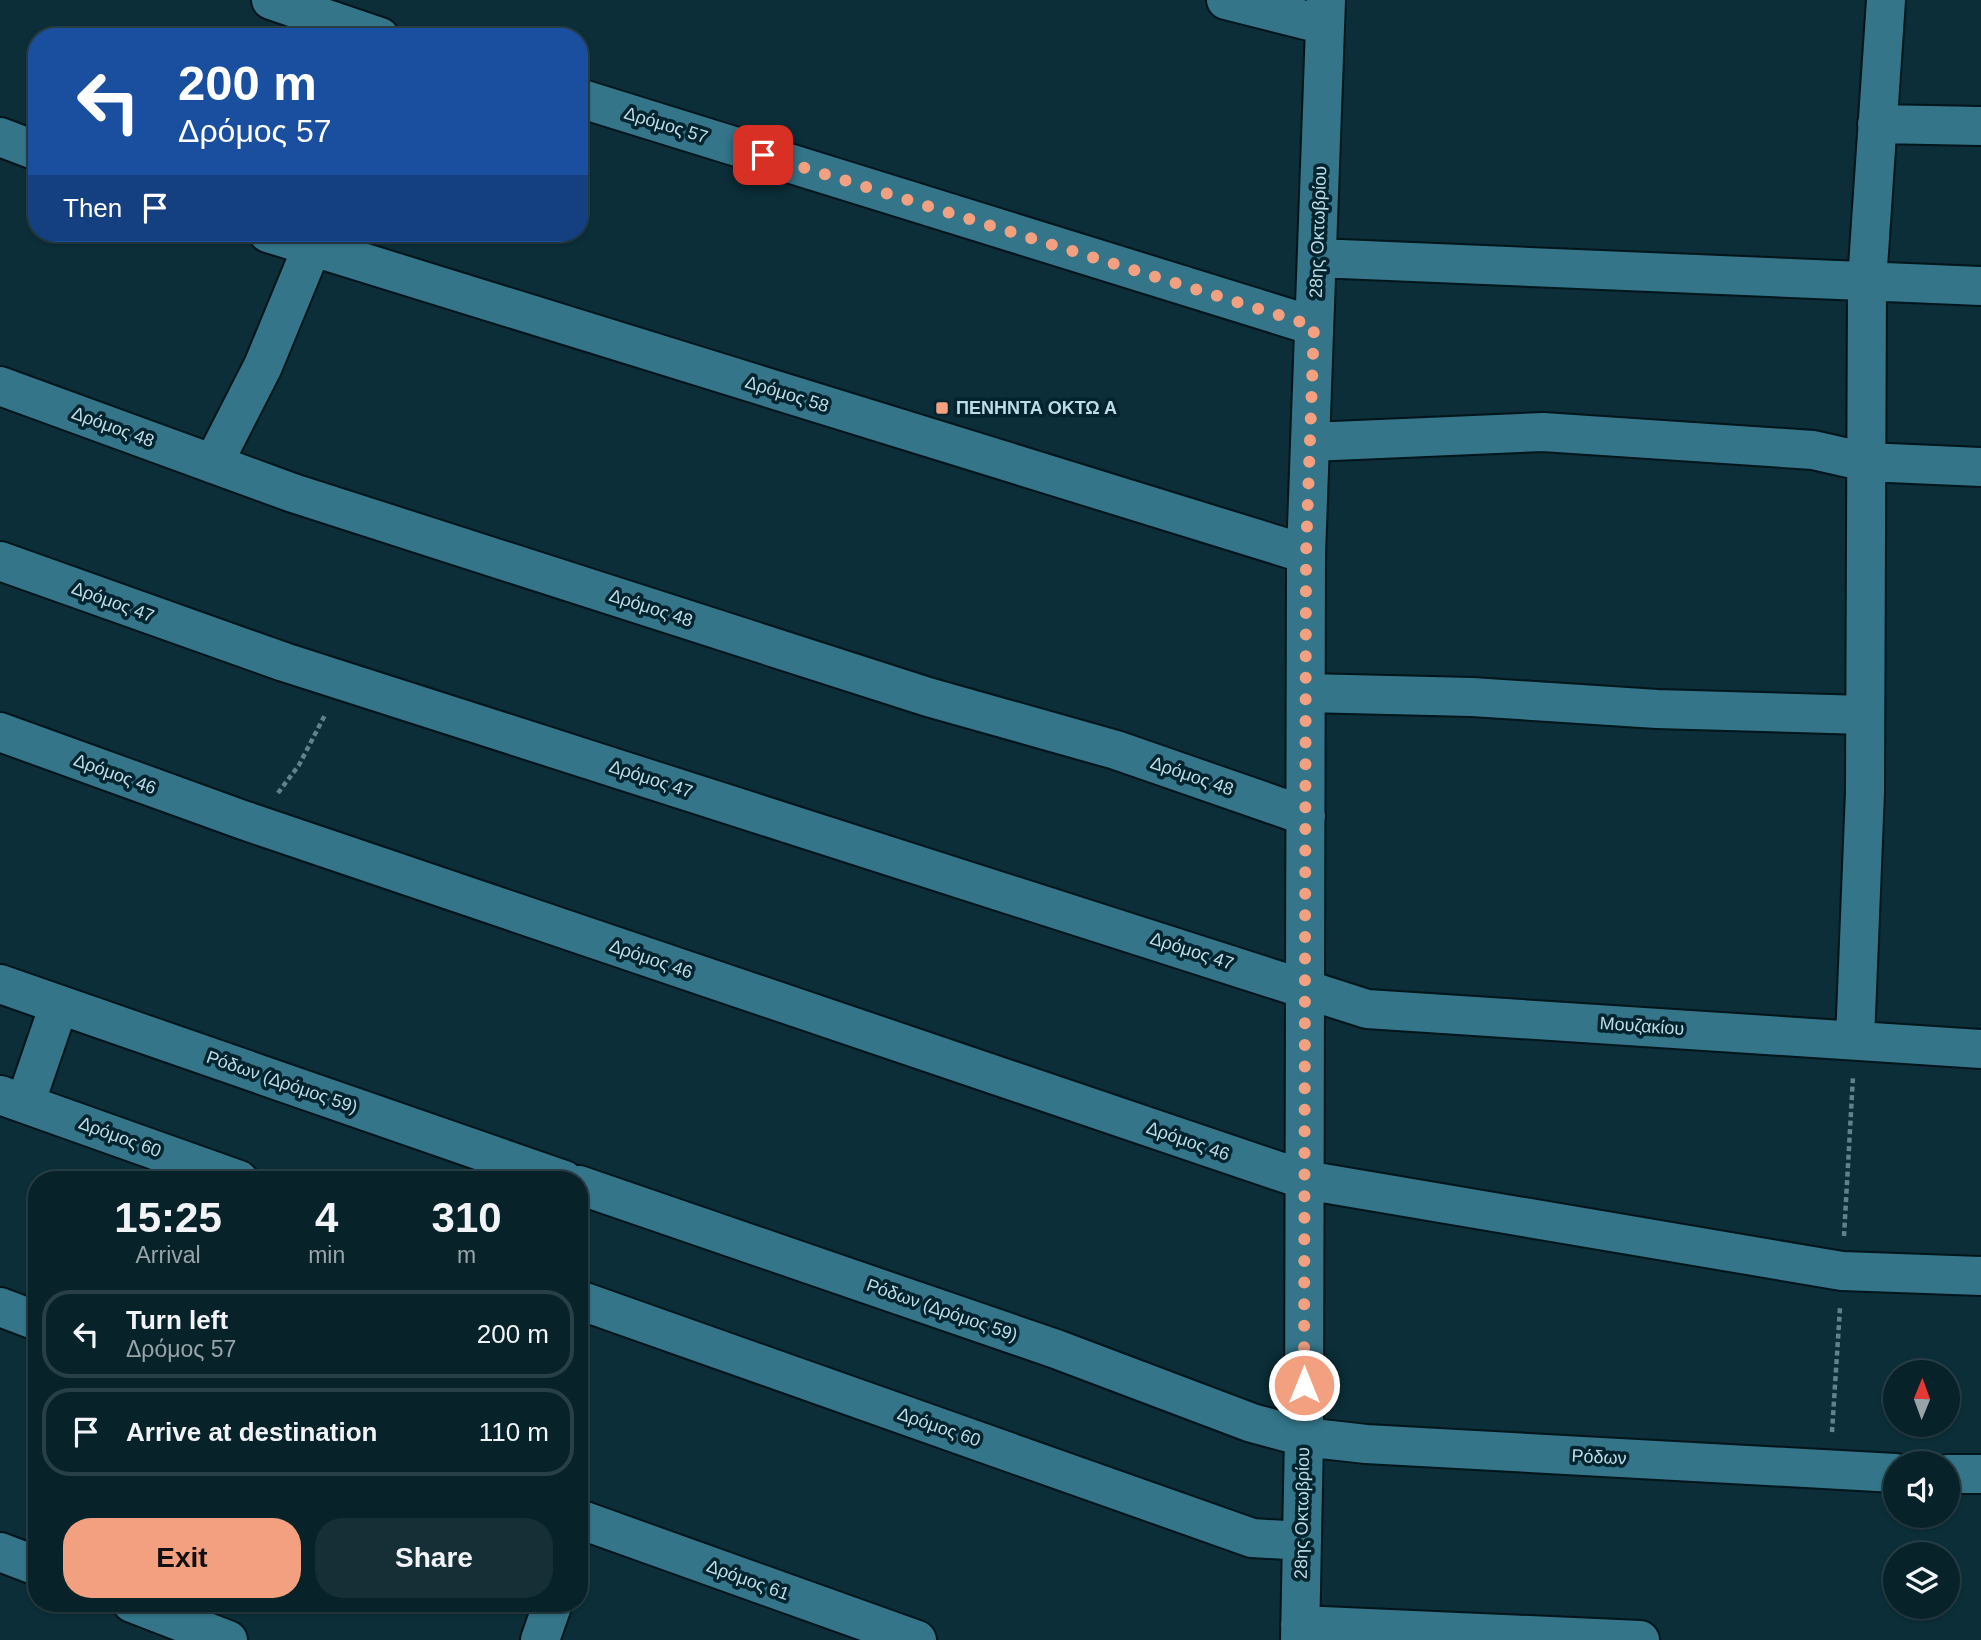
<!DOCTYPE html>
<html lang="en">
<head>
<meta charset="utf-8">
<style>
	body { margin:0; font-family:Helvetica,sans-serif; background:#162f36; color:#f1f3f6; height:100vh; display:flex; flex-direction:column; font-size:26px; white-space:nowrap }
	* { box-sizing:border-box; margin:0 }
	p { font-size:23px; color:#98a4a8 }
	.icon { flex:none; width:38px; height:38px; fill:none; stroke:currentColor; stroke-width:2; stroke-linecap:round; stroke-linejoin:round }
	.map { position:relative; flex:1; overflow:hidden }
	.details { position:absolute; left:28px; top:1171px; width:560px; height:441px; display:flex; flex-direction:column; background:#08222a; border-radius:28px; box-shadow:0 2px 5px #0004,0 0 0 2px #293f47 }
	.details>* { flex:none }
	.hud { position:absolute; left:28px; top:28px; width:560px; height:214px; border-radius:28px; box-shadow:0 2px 5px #0004,0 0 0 2px #293f47; background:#1a4fa0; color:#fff; overflow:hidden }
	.needle { width:46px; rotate:1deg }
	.fabs { position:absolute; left:1883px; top:1360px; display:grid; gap:14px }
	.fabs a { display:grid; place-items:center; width:77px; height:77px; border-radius:50%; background:#08222a; box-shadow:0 2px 5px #0004,0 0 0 2px #293f47; font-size:35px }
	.pin { position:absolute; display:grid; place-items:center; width:60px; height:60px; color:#fff; margin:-30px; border-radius:14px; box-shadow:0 4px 10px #0006 }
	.me { position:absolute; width:77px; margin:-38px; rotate:0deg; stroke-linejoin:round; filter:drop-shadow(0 0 5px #0008) }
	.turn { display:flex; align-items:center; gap:24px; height:147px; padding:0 35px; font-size:32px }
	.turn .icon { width:91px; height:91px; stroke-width:2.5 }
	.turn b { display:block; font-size:49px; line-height:60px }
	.then { display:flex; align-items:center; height:66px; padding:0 35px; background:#0003; gap:14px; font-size:26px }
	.eta { display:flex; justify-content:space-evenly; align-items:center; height:119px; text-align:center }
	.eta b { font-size:42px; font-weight:700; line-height:49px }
	.action { display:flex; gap:14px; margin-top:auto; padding:14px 35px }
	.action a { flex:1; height:80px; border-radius:28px; background:#f3a081; color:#111; font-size:28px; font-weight:700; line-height:80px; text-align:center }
	.action a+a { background:#162f36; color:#f1f3f6 }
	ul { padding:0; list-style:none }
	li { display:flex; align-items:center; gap:21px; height:88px; margin:0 14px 10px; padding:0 21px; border:4px solid #293f47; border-radius:28px }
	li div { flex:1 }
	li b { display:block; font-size:26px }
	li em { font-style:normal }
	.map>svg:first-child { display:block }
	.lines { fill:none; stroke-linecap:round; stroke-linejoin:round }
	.minor-casing { stroke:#02151b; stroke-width:42 }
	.path { stroke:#61828d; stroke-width:4.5; stroke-dasharray:5 3.5; stroke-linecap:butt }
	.minor { stroke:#347589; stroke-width:38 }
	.route { stroke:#f3a081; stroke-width:12; stroke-dasharray:0 21.6 }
	.poi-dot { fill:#f3a081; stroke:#01242e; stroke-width:2.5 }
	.labels { text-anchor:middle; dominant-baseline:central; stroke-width:7; stroke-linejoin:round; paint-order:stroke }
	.street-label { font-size:18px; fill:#bddce7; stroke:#01242e }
	.poi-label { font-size:18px; font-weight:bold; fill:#bddce7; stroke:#01242e; text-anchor:start }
</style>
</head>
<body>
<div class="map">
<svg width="1981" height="1640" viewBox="0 0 1981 1640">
	<rect width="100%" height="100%" fill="#0b2e38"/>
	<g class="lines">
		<g class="minor-casing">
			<path id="minor" d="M 271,0 L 380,37
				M 1226,0 L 1325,25
				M 579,98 L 1314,326
				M 1877,124 L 1981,126
				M 0,137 L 37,151
				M 268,233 L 1306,554
				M 1317,258 L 1981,286
				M 0,386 L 293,493 L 928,697 L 1116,750 L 1306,816
				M 1310,442 L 1543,432 L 1813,450 L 1866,462 L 1981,467
				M 213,464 L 263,366 L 312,247
				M 0,561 L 284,662 L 1367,1009 L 1981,1049
				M 1306,693 L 1472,697 L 1657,709 L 1865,715
				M 0,732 L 243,820 L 1305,1180 L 1842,1271 L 1981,1276
				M 0,984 L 564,1180
				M 1855,1040 L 1865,792 L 1867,282 L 1886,0
				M 0,1095 L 239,1180
				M 25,1104 L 59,1005
				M 579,1185 L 1056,1349 L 1252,1423 L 1304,1437 L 1366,1444 L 1895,1473
				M 579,1300 L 1252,1538 L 1302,1541
				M 0,1307 L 37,1321
				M 1948,1474 L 1981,1474
				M 579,1519 L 917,1640
				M 0,1552 L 37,1566
				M 132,1603 L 228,1640
				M 1300,1625 L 1640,1640
				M 540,1640 L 553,1603
				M 1300,1640 L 1304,1437 L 1306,554 L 1326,0"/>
		</g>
		<path class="path" d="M 278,793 L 299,765 L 326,713
			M 1844,1236 L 1853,1077
			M 1832,1432 L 1840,1308"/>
		<use href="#minor" class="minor"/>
	</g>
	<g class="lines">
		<path class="route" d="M 763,155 L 1314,326 L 1306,554 L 1304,1385"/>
	</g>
	<rect class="poi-dot" x="935" y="401" width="14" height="14" rx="3.5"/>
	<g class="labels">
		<g class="street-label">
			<text transform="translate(666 125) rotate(17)">Δρόμος 57</text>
			<text transform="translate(1318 232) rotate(-88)">28ης Οκτωβρίου</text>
			<text transform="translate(787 394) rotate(17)">Δρόμος 58</text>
			<text transform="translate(113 427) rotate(20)">Δρόμος 48</text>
			<text transform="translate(113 602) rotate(20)">Δρόμος 47</text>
			<text transform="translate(651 608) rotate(18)">Δρόμος 48</text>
			<text transform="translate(115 774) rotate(20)">Δρόμος 46</text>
			<text transform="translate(1192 776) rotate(19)">Δρόμος 48</text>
			<text transform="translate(651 779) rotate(18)">Δρόμος 47</text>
			<text transform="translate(1192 951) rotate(18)">Δρόμος 47</text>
			<text transform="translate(651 959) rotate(19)">Δρόμος 46</text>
			<text transform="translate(1642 1026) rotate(4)">Μουζακίου</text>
			<text transform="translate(282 1082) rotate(19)">Ρόδων (Δρόμος 59)</text>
			<text transform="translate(120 1137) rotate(20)">Δρόμος 60</text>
			<text transform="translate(1188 1141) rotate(19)">Δρόμος 46</text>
			<text transform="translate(942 1310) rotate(19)">Ρόδων (Δρόμος 59)</text>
			<text transform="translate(939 1427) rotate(19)">Δρόμος 60</text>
			<text transform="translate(1599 1457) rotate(3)">Ρόδων</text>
			<text transform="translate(1302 1513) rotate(-89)">28ης Οκτωβρίου</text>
			<text transform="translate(748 1580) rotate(20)">Δρόμος 61</text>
		</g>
		<g class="poi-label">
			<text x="956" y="408">ΠΕΝΗΝΤΑ ΟΚΤΩ Α</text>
		</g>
	</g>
</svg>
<div class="fabs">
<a><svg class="needle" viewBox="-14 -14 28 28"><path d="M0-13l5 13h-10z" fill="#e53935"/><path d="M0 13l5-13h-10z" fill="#98a4a8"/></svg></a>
<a><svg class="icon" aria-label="sound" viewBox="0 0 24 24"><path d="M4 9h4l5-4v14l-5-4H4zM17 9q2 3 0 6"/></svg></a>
<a><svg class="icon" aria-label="layers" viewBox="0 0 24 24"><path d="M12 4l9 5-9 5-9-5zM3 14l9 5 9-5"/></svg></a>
</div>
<div class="pin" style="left:763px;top:155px;background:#d93025"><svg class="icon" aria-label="arrive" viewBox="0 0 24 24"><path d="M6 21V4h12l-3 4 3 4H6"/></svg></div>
<svg class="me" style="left:1304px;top:1385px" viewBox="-20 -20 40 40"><circle r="17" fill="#f3a081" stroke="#fff" stroke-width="3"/><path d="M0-11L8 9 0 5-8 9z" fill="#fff"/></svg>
<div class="hud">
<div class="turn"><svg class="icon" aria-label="left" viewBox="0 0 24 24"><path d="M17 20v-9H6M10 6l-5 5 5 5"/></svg><div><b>200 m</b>Δρόμος 57</div></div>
<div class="then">Then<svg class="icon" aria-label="arrive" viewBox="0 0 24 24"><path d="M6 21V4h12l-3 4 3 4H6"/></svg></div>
</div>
<section class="details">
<div class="eta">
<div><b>15:25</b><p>Arrival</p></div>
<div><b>4</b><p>min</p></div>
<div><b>310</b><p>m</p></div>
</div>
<ul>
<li><svg class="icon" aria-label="left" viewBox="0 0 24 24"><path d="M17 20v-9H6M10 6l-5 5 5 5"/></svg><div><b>Turn left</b><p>Δρόμος 57</p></div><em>200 m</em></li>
<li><svg class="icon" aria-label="arrive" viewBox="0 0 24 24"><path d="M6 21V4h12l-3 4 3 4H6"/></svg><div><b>Arrive at destination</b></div><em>110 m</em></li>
</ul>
<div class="action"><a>Exit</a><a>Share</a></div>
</section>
</div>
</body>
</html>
